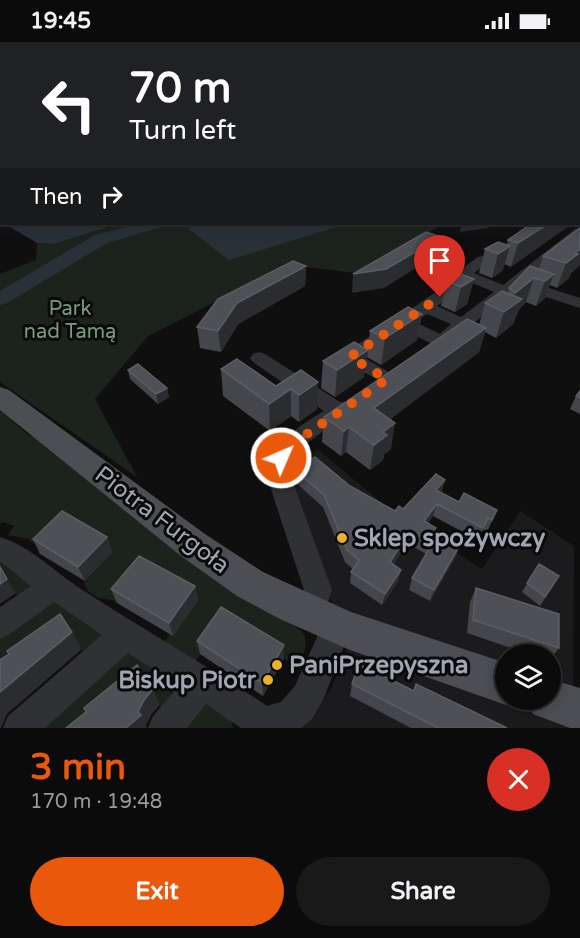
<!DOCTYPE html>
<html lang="en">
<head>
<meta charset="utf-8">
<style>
	body { margin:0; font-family:"Varela Round",sans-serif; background:#19191a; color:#f1f3f6; height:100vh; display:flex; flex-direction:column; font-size:22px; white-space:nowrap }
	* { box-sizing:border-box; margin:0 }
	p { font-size:20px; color:#9a9b9d }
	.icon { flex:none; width:33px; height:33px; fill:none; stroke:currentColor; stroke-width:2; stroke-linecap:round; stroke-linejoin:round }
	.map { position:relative; height:686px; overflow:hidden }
	.panel { display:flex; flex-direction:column; background:#0b0b0c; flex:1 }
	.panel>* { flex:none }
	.guide { position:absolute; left:0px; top:0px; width:580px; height:183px; box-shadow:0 3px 15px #0003,0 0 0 2px #2b2b2d; background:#202124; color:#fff; overflow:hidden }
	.buttons { position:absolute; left:495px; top:602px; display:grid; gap:12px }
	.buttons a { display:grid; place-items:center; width:66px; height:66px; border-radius:50%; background:#0b0b0c; box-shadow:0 3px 15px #0003,0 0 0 2px #2b2b2d; font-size:30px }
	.pin { position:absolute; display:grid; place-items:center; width:51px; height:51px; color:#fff; margin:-62px -26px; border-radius:50% 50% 50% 0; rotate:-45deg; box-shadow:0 0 6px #0007 }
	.pin .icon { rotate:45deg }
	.me { position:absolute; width:66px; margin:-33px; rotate:45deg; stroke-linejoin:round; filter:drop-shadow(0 0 4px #0008) }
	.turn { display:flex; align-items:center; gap:21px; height:126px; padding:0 30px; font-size:27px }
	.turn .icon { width:78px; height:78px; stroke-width:2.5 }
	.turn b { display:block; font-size:42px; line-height:51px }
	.then { display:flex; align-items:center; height:57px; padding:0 30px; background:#0003; gap:12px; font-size:22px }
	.round { display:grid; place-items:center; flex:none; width:63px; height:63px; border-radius:32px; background:#19191a }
	.headline { display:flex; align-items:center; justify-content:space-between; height:102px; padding:0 30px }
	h1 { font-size:36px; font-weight:700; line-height:45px; color:#ea580c }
	.primary-button { display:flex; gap:12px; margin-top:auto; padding:12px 30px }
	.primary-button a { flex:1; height:69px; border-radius:36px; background:#ea580c; color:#fff; font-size:24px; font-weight:700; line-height:69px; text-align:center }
	.primary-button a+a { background:#19191a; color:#f1f3f6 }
	.status { display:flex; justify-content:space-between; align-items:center; height:42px; padding:0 30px; background:#0b0b0c; direction:ltr }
	.status svg { height:16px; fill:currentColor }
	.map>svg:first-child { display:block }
	.built { fill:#1b1b1d; fill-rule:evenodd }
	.green { fill:#1c231d }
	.water { fill:#293138 }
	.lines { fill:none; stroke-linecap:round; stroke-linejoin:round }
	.river { fill:#293138; fill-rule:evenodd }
	.minor { fill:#303135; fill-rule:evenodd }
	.major { fill:#4c4e54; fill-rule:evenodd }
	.wall { fill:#45464b }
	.shaded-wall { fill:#2b2c2f }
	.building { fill:#4f5056; stroke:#5b5e64; stroke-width:1.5 }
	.route { stroke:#ea580c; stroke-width:10; stroke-dasharray:0 18 }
	.poi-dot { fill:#ebb12c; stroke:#0a0a0b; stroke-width:2 }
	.labels { text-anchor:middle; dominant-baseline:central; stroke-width:6; stroke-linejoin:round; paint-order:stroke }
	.park-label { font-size:20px; fill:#789c7b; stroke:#0a0a0b }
	.near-street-label { font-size:24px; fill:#a0a5b1; stroke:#0a0a0b }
	.near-poi-label { font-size:24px; font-weight:bold; fill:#a0a5b1; stroke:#0a0a0b; text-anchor:start }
</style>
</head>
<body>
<div class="status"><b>19:45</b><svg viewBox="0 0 49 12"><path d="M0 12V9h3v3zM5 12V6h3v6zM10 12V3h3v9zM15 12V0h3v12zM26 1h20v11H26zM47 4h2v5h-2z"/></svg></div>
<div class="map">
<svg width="580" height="686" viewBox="0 0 580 686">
	<rect width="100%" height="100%" fill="#0f0f10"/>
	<path class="built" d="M 317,407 L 394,471 L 482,527 L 520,469 L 574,504 L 573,686 L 291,686 L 310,676 L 331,647 L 348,604 L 284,430 ZM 506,612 L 550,612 L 550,657 L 506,657 Z"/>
	<path class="green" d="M 118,182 L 444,182 L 356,231 L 288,223 L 148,294 L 95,357 L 137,435 L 0,340 L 0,232 L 36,218 L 37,201 L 54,202 Z
		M 0,367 L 28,393 L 34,395 L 302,589 C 310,602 303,614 297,627 L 284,616 L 200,612 L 195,621 L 164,601 L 170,592 L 112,558 L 99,556 L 88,549 L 84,541 L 112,510 L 69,484 L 41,512 L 40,507 L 28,497 L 8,493 L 14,484 L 2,480 L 0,482 Z
		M 0,514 L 38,540 L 20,558 L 6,534 L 0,538 Z
		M 50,556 L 106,591 L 87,616 L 71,590 L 0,645 L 0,587 Z
		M 128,606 L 179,640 L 182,647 L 164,669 L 144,640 L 95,686 L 29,686 L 114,612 Z
		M 204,660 L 231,677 L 233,686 L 173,686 L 194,664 Z"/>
	<path class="water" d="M 5,182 L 118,182 L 54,202 L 37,201 Z
		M 192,182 L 346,182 L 229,218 L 185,184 Z"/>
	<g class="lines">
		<path class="river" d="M 139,182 L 163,182 L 161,185 L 107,201 L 7,261 L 0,263 L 0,249 L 95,193 Z"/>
		<path class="minor" d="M 536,182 L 550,182 L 501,219 L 487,222 L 474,231 L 503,243 L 575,187 L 580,186 L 580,197 L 527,239 L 580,256 L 580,266 L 518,246 L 446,303 L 434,303 L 404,288 L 363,315 L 394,333 L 397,337 L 394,341 L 387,343 L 344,319 L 341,315 L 344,311 L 397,277 L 460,233 L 461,227 L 478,215 L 492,212 ZM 470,240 L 494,250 L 461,275 L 437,264 ZM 427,272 L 451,282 L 440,292 L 415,280 Z
			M 259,310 L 265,312 L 340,360 L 352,361 L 355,366 C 351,373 344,376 337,381 C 315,394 293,407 291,435 L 332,548 L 321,582 L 311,586 L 301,582 L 296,572 L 304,548 L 267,435 C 271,402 297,385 324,369 L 253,320 L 250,316 L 253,312 Z
			M 0,495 C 30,504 55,530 81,547 C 143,587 206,623 267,664 L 281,660 L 295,644 L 327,573 L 337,568 L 347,573 L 352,583 L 324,656 L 312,677 L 301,686 L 241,686 L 206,662 L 187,686 L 148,686 L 153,674 L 179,644 L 128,611 L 45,686 L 3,686 L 8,674 L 102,593 L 54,560 L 10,592 L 0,597 L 0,565 L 31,544 L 0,519 Z"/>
		<path class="major" d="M 0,345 L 9,348 L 205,492 L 263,530 L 351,570 L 506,621 L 506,657 L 520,657 L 506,663 L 350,608 L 280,577 L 237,554 L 181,514 L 0,368 Z
			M 550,637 L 580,646 L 580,686 L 570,686 L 533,672 L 527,657 L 550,657 Z"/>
	</g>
	<path class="wall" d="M 531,182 L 511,225 L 504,222 L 503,228 L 492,236 L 479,231 L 485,207 L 507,203 L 508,198 Z
		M 580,186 L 580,223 L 571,231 L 569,236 L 557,246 L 550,243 L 545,256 L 536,264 L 526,260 L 519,267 L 513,282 L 496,296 L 485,290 L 479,310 L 390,377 L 391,407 L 384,412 L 383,418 L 370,428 L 346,410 L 341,414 L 322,400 L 324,375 L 479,283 L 485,261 L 508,251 L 509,246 L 539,227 L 543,214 Z
		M 306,224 L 305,244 L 238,282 L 221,310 L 200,306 L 197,285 Z
		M 474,237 L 467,262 L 455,270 L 441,264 L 447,239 Z
		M 422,272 L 417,298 L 381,323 L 367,315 L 370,289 Z
		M 323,319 L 364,335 L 335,355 L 321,346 Z
		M 221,327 L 276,344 L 301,328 L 317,367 L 299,380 L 291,374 L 270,389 L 223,354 Z
		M 128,328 L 167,346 L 169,355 L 158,362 L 130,337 Z
		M 580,349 L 580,372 L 570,367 L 576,354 Z
		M 295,428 L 350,444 L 395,469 L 442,451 L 459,460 L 497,468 L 487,490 L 483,488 L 478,498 L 433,474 L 428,481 L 435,491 L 456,514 L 430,559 L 409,548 L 412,536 L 426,512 L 407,501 L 393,523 L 401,528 L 398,539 L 382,563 L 350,541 L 351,530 L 353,527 L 345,520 L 323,465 L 295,440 Z
		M 107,495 L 112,510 L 85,539 L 40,512 L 33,497 Z
		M 539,522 L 559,534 L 540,564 L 522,550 Z
		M 195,544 L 198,558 L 173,594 L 117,561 L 111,547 Z
		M 476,546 L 559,606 L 550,618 L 550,612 L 528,612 L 467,591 L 470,560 Z
		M 197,599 L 284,603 L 284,616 L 263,654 L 200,612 Z
		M 352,642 L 413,649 L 416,642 L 507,686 L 411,686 L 350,654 Z"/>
	<path class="shaded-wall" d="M 580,159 L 580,171 L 579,174 L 579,160 Z
		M 462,182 L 495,182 L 488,186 L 460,190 Z
		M 548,182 L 572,182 L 511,225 L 518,201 Z
		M 441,195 L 437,213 L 384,246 L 352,251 L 353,232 Z
		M 510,204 L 503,228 L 492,236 L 498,212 Z
		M 580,207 L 580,223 L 571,231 L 569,236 L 557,246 L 566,221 L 575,211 Z
		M 306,224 L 305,244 L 238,282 L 221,310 L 218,289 L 237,261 Z
		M 554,232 L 545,256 L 536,264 L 545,239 Z
		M 534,236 L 526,260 L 519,266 L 513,282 L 496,296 L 504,270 L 510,266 L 515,251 Z
		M 474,237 L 467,262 L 455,270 L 461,245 Z
		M 422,272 L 417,298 L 381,323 L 385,296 Z
		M 486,286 L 479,310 L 371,392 L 374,366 Z
		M 368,308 L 364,335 L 335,355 L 337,328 Z
		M 318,340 L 317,367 L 299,380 L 299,353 Z
		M 167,346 L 169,355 L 158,362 L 156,352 Z
		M 291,347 L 291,374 L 270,389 L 269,362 Z
		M 395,381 L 391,407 L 384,412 L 383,418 L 370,428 L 374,403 L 383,390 Z
		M 349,385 L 346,410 L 341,414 L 344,389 Z
		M 445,438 L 442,450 L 436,448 Z
		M 437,462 L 433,474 L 421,491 L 424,479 Z
		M 488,476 L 483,488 L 478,498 L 483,486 Z
		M 410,489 L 407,501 L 387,532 L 390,520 Z
		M 107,495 L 112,510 L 85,539 L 78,525 Z
		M 460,503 L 456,514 L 430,559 L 434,548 Z
		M 0,525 L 16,551 L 0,562 Z
		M 401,528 L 398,539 L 382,563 L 385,552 Z
		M 195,544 L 198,558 L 173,594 L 169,581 Z
		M 72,590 L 82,607 L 7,672 L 1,686 L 0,686 L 0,650 Z
		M 284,603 L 284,616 L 263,654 L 262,641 Z
		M 153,647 L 160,663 L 151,673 L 146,684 L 147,686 L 126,686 L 144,658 Z"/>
	<path class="building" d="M 580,140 L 580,159 L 579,160 L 579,141 Z
		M 531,182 L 548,182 L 518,201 L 508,198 Z
		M 580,186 L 580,207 L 575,211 L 578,212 L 566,221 L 543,214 Z
		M 426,190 L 441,195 L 386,227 L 353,232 Z
		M 498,200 L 510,204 L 498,212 L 485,207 Z
		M 293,219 L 306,224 L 237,261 L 218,289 L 197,285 L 218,257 Z
		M 530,224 L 554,232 L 545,239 L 534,236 L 515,251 L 509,246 Z
		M 458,231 L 474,237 L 461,245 L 447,239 Z
		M 502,249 L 522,257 L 504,270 L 485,261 Z
		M 408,265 L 422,272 L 385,296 L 370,289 Z
		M 467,277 L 486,286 L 374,366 L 395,381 L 383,390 L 387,393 L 374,403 L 349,385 L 344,389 L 324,375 Z
		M 354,300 L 368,308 L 337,328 L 323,319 Z
		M 237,317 L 276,344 L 301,328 L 318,340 L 299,353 L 291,347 L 269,362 L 221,327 Z
		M 138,322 L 167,346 L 156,352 L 128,328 Z
		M 580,349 L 580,356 L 576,354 Z
		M 315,415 L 350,444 L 395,469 L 399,464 L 403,467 L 436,432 L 445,438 L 436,448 L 459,460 L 464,451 L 497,468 L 492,478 L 488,476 L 483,486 L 437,462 L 424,479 L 436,486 L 433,490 L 460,503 L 434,548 L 412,536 L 432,502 L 410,489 L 390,520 L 401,528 L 385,552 L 351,530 L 359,518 L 347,508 L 324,453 L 295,428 Z
		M 62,469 L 107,495 L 78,525 L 33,497 Z
		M 139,514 L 195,544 L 169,581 L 111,547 Z
		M 539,522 L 559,534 L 545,555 L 527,541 Z
		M 0,525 L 7,537 L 0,542 Z
		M 476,546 L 559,572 L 559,606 L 473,578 Z
		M 221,565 L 284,603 L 262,641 L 197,599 Z
		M 60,572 L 72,590 L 0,650 L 0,618 L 9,612 L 7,609 Z
		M 359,622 L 414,649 L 416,642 L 507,686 L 438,686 L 352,642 Z
		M 137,623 L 153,647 L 144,658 L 138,670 L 141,673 L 126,686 L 66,686 L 86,670 L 84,666 Z"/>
	<linearGradient id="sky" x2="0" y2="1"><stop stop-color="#080809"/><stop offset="0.51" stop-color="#313742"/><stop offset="1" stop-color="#313742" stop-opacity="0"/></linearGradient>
	<rect width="580" height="197" fill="url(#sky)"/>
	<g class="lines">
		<path class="route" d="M 281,416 L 297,399 L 387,337 L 350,315 L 440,255"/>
	</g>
	<g class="poi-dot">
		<circle cx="342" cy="496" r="6"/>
		<circle cx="277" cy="623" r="6"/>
		<circle cx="268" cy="638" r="6"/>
	</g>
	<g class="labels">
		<g class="park-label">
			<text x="70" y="267">Park<tspan x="70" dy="23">nad Tamą</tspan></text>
		</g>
		<g class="near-street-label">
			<text transform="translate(162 478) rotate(37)">Piotra Furgoła</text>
		</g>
		<g class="near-poi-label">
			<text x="354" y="496">Sklep spożywczy</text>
			<text x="289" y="623">PaniPrzepyszna</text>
			<text x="256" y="638" text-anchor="end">Biskup Piotr</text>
		</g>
	</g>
</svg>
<div class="buttons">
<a><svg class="icon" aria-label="layers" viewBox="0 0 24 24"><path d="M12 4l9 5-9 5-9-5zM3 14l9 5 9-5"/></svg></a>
</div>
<div class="pin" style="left:440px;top:255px;background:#d93025"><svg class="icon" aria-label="arrive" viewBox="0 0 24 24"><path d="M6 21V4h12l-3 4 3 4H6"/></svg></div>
<svg class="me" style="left:281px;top:416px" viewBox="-20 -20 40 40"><circle r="17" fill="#ea580c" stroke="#fff" stroke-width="3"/><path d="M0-11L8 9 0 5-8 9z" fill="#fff"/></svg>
<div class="guide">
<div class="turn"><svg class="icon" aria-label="left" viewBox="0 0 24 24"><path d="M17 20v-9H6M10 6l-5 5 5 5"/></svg><div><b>70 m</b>Turn left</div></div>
<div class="then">Then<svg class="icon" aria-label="right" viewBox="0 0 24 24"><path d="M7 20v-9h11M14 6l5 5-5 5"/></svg></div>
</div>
</div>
<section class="panel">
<div class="headline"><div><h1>3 min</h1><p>170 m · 19:48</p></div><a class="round" style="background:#d93025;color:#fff"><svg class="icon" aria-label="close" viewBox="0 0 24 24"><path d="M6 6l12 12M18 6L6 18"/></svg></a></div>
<div class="primary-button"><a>Exit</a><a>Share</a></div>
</section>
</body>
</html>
